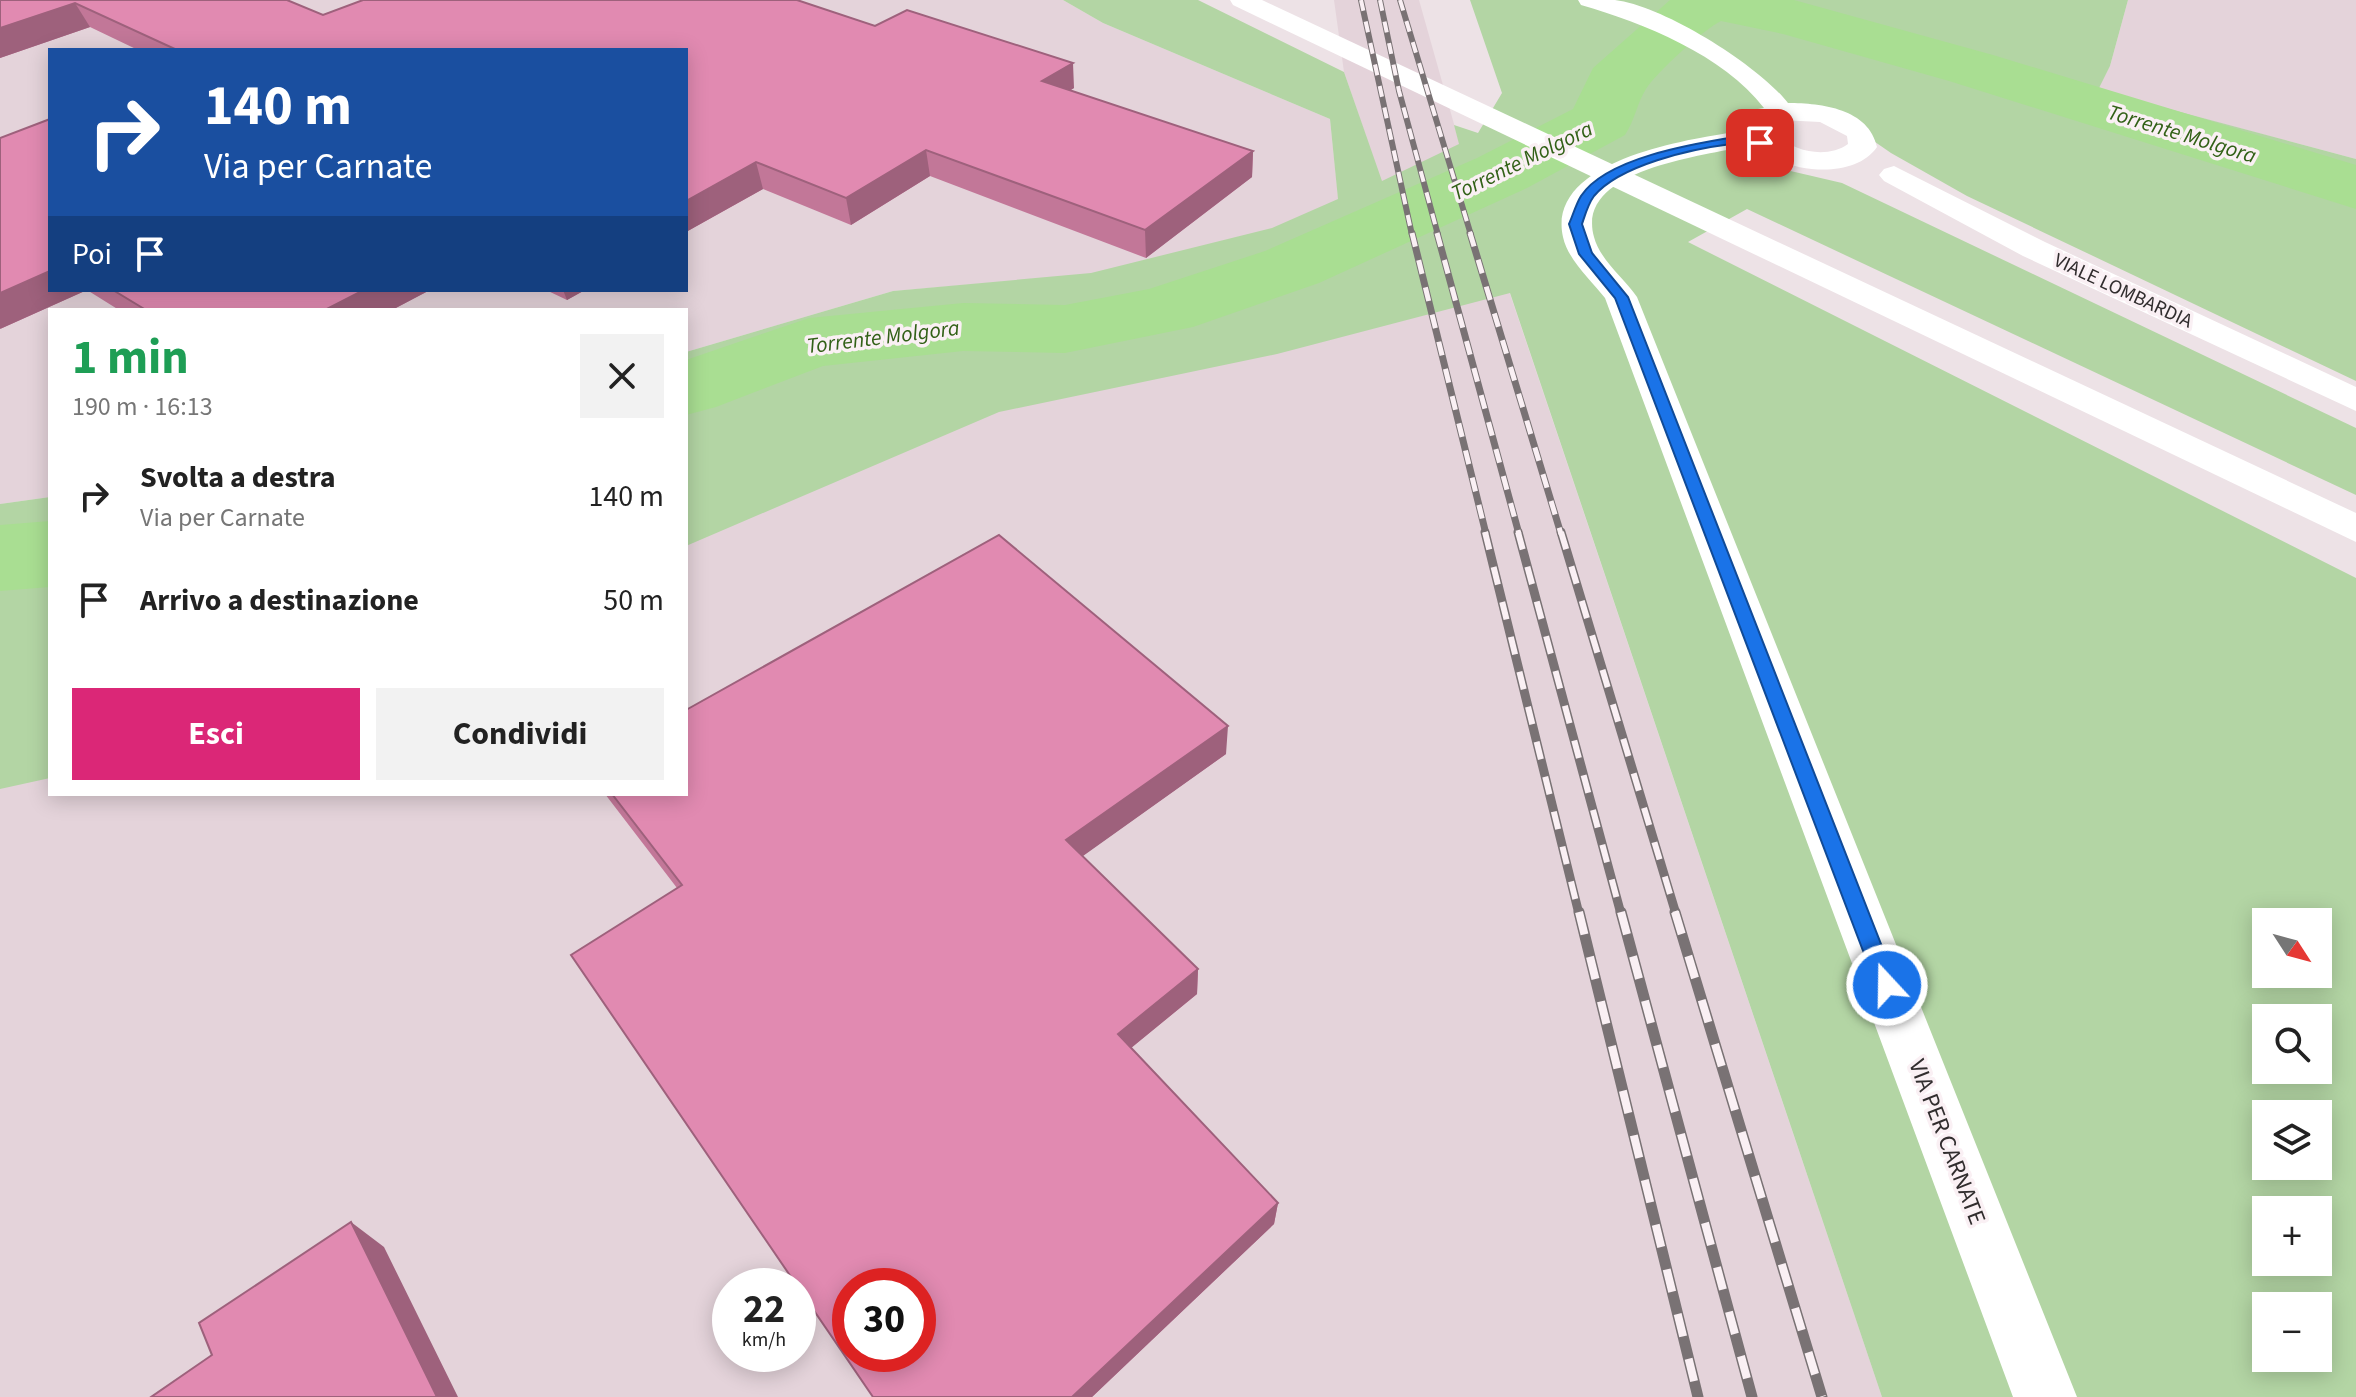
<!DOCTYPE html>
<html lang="it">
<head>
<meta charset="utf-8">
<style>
	body { margin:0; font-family:"Source Sans 3",sans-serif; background:#f2f2f2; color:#222; height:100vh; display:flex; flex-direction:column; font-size:30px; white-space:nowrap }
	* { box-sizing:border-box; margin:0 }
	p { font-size:26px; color:#767676 }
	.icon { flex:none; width:44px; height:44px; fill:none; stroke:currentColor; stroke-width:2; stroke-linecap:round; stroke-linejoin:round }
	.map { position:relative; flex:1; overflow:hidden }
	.sheet { position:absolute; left:48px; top:308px; width:640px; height:488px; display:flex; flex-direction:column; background:#fff; border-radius:0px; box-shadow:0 4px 20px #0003 }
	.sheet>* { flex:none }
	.top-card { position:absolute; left:48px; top:48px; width:640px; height:244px; border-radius:0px; box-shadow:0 4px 20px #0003; background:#1a4fa0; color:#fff; overflow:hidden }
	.needle { width:52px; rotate:126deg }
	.tools { position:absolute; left:2252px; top:908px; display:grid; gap:16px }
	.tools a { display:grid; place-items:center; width:80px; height:80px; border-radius:0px; background:#fff; box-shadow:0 4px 20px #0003; font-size:40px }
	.speed { position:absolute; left:712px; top:1268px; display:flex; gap:16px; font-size:40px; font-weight:700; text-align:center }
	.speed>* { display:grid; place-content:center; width:104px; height:104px; border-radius:50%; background:#fff; box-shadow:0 4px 20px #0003; line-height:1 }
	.speed small { font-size:20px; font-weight:400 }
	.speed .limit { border:12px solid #d22; background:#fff; color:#111 }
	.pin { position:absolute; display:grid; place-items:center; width:68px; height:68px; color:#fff; margin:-34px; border-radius:16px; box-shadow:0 4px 12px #0006 }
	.me { position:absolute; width:88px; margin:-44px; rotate:339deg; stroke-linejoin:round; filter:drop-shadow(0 0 6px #0008) }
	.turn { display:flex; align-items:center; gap:28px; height:168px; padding:0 24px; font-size:36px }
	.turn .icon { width:104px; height:104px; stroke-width:2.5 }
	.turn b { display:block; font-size:56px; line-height:68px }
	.then { display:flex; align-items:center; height:76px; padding:0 24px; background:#0003; gap:16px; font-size:30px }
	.round { display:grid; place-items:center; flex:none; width:84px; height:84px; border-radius:0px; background:#f2f2f2 }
	.summary { display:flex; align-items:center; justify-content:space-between; height:136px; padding:0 24px }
	h1 { font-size:48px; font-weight:700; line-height:60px; color:#1e9e55 }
	.primary-button { display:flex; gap:16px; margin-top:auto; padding:16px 24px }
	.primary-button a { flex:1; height:92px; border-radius:0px; background:#db2777; color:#fff; font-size:32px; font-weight:700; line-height:92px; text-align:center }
	.primary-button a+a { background:#f2f2f2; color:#222 }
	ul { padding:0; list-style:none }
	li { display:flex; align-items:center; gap:24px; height:104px; padding:0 24px }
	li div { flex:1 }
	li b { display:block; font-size:30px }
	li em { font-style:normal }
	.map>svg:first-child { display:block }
	.built { fill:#e4d3da; fill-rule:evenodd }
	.green { fill:#b3d5a4; fill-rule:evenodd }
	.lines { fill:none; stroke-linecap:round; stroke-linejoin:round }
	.river { fill:#a9de92; fill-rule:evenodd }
	.street { fill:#fff; fill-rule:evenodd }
	.primary { fill:#fff; fill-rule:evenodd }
	.rail-far3-casing { stroke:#797274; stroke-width:6 }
	.rail-far2-casing { stroke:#797274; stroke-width:7 }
	.rail-far1-casing { stroke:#797274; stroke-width:9 }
	.rail-casing { stroke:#797274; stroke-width:11 }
	.rail-far3 { stroke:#faf0f4; stroke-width:4; stroke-dasharray:11; stroke-linecap:butt }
	.rail-far2 { stroke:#faf0f4; stroke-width:5; stroke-dasharray:14; stroke-linecap:butt }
	.rail-far1 { stroke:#faf0f4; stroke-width:6; stroke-dasharray:18; stroke-linecap:butt }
	.rail { stroke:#faf0f4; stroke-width:8; stroke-dasharray:23; stroke-linecap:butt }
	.wall { fill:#c27798 }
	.shaded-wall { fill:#9e617c }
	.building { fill:#e18ab1; stroke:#9e617c; stroke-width:2; fill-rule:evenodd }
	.route { fill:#1a73e8; stroke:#114b97; stroke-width:2 }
	.labels { text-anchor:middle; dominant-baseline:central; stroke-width:7; stroke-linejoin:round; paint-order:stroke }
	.far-street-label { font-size:20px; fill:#312d2e; stroke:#faf0f4 }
	.far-water-label { font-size:22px; font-style:italic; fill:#326117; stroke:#faf0f4 }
	.street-label { font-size:24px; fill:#312d2e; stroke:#faf0f4 }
</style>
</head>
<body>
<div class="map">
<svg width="2356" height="1397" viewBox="0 0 2356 1397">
	<rect width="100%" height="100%" fill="#ede2e6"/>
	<path class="built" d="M 0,0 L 1063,0 L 1103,23 L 1330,119 L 1339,206 L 1169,268 L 893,291 L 686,352 L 686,310 L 50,310 L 50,497 L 0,504 ZM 50,50 L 686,50 L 686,290 L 50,290 Z
		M 1334,0 L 1419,0 L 1463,156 L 1384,189 L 1344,72 Z
		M 2128,0 L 2356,0 L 2356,159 L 2097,90 L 2110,66 Z
		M 1481,208 L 1882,1397 L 0,1397 L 0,626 L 50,617 L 50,794 L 686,794 L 686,506 ZM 730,1286 L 798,1286 L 798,1354 L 730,1354 ZM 850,1286 L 918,1286 L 918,1354 L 850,1354 Z"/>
	<path class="green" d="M 1063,0 L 1198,0 L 1344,72 L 1382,181 L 1459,144 L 1454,125 L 1478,133 L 1502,93 L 1470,0 L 2128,0 L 2110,66 L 2098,90 L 2356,159 L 2356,381 L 1967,196 L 1891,153 L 1836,115 L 1763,110 L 1749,119 L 1742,130 L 1748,147 L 1787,162 L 1782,169 L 1842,183 L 2356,428 L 2356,495 L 1747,209 L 1688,242 L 2356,578 L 2356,1397 L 1882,1397 L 1510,293 L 1277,354 L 999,412 L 686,546 L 686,352 L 893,291 L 1091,273 L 1272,228 L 1338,199 L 1330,119 L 1103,23 ZM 2266,922 L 2318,922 L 2318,974 L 2266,974 ZM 2266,1018 L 2318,1018 L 2318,1070 L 2266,1070 ZM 2266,1114 L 2318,1114 L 2318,1166 L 2266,1166 ZM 2266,1210 L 2318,1210 L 2318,1262 L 2266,1262 ZM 2266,1306 L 2318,1306 L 2318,1358 L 2266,1358 Z
		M 50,497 L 50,778 L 0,789 L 0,504 Z"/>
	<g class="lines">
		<path class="river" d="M 1670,0 L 1794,0 L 1993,55 L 2356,165 L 2356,209 L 1949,81 L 1783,34 L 1721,21 C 1704,29 1656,73 1646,89 C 1637,103 1635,120 1625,135 L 1527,188 L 1319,283 L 1193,327 L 1065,353 L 963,351 L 823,366 L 716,407 L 686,415 L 686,360 L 809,318 L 963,303 L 1065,305 L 1149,289 L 1265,251 L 1477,158 L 1573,109 L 1593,68 Z
			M 50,521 L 50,587 L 0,591 L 0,525 Z"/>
		<path class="street" d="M 1578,0 C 1590,0 1603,0 1615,0 C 1664,6 1758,65 1788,103 C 1822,103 1869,109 1877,147 C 1855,179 1794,173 1765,153 C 1755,147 1750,138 1744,129 L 1758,109 L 1764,108 C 1723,55 1644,23 1581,5 ZM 1781,120 L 1820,122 L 1847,136 L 1848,144 C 1826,160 1787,151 1772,129 Z
			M 1735,132 L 1745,134 L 1749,140 L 1745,146 C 1701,157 1575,169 1594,237 C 1600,260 1624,278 1637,297 L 2077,1397 L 2013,1397 L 1605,298 C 1591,280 1568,260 1563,237 C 1546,161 1684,140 1735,132 Z
			M 1894,166 L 2045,242 L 2356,387 L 2356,411 L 2023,256 L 1884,181 L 1879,175 L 1884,169 Z"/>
		<path class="primary" d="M 1230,0 L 1262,0 L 2356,513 L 2356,542 L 1233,5 Z"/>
		<g class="rail-far3-casing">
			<path id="rail-far3" d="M 1361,0 L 1412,235
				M 1380,0 L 1399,91 L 1438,235
				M 1400,0 L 1471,235"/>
		</g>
		<g class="rail-far2-casing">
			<path id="rail-far2" d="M 1412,233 L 1486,534
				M 1437,233 L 1519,534
				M 1470,233 L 1561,534"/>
		</g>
		<g class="rail-far1-casing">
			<path id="rail-far1" d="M 1485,532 L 1579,914
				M 1518,532 L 1621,914
				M 1561,532 L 1676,914"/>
		</g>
		<g class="rail-casing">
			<path id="rail" d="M 1579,912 L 1698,1397
				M 1621,912 L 1752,1397
				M 1675,912 L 1822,1397"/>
		</g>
		<use href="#rail-far3" class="rail-far3"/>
		<use href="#rail-far2" class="rail-far2"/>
		<use href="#rail-far1" class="rail-far1"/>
		<use href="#rail" class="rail"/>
	</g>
	<path class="wall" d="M 0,0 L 287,0 L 323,15 L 875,26 L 1074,88 L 1070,90 L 1253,151 L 1252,177 L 1146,258 L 930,176 L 851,225 L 763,189 L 686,232 L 686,50 L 138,50 L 90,27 L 0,58 Z
		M 50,290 L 430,290 L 392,310 L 119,310 L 87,290 L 0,329 Z
		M 546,290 L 585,290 L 567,300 Z
		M 1226,754 L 1082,856 L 1198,969 L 1197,994 L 1131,1048 L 1278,1203 L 1274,1224 L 1092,1397 L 873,1397 L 677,888 L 605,794 L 686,794 Z"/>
	<path class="shaded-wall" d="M 75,3 L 90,27 L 0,58 L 0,28 Z
		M 1073,63 L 1074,88 L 1044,107 L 1042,81 Z
		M 926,150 L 930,176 L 851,225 L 846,198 Z
		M 1253,151 L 1252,177 L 1146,258 L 1145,230 Z
		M 756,162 L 763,189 L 686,232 L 686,201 Z
		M 50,271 L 50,290 L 87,290 L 0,329 L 0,293 Z
		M 364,290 L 430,290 L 392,310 L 325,310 Z
		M 563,290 L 585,290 L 567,300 Z
		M 1228,726 L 1226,754 L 1069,866 L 1066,840 Z
		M 1198,969 L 1197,994 L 1120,1057 L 1118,1034 Z
		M 1278,1203 L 1274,1224 L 1092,1397 L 1072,1397 Z
		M 351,1222 L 384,1247 L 458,1397 L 437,1397 Z"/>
	<path class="building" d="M 0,0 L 287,0 L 323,15 L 363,0 L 797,0 L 875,26 L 907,10 L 1073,63 L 1042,81 L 1253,151 L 1145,230 L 926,150 L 846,198 L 756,162 L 686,201 L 686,50 L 177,50 L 75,3 L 0,28 Z
		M 50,119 L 50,271 L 0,293 L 0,138 Z
		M 113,290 L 364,290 L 325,310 L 146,310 Z
		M 999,535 L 1228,726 L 1066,840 L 1198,969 L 1118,1034 L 1278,1203 L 1072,1397 L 873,1397 L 571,955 L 682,885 L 612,794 L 686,794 L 686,710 ZM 850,1286 L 918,1286 L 918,1354 L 850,1354 Z
		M 351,1222 L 437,1397 L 151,1397 L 212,1355 L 199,1323 Z"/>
	<path class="route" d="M 1735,137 L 1766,143 C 1756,149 1742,143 1731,144 C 1691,149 1620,165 1594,196 C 1588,204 1585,215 1582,224 L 1592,253 L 1628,297 L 1897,985 L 1894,992 L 1887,995 L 1879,992 L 1876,985 L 1615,298 L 1579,254 L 1569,224 C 1573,215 1576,204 1581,196 C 1606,158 1692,144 1735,137 Z"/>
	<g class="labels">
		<g class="far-street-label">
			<text transform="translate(2123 291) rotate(25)">VIALE LOMBARDIA</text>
		</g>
		<g class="far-water-label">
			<text transform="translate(2182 134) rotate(17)">Torrente Molgora</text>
			<text transform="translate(1522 161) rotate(-26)">Torrente Molgora</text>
			<text transform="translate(883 337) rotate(-7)">Torrente Molgora</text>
		</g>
		<g class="street-label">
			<text transform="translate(1947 1142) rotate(69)">VIA PER CARNATE</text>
		</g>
	</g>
</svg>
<div class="tools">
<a><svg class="needle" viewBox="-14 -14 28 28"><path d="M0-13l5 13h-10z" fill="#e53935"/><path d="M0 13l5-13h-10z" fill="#767676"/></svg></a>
<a><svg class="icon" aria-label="search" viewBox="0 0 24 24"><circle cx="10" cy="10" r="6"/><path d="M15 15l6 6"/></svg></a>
<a><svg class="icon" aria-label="layers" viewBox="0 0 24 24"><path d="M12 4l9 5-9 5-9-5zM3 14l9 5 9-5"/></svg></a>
<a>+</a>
<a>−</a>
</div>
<div class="speed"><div>22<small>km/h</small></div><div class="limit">30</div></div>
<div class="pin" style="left:1760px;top:143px;background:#d93025"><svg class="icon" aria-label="arrive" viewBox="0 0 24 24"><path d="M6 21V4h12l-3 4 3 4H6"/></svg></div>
<svg class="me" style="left:1887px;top:985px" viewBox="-20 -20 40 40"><circle r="17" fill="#1a73e8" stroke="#fff" stroke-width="3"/><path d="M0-11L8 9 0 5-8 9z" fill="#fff"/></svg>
<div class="top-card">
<div class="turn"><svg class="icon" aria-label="right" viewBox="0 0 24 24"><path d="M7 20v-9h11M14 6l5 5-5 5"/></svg><div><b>140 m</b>Via per Carnate</div></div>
<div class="then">Poi<svg class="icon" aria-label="arrive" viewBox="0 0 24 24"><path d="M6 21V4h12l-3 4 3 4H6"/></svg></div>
</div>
<section class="sheet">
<div class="summary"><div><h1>1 min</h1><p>190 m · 16:13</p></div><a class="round"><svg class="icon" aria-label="close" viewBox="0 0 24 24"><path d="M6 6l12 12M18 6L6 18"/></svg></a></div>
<ul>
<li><svg class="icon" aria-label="right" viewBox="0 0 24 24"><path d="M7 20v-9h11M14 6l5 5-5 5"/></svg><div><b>Svolta a destra</b><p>Via per Carnate</p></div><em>140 m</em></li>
<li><svg class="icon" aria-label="arrive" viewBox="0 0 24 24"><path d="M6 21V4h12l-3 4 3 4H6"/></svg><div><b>Arrivo a destinazione</b></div><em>50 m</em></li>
</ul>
<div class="primary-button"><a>Esci</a><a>Condividi</a></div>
</section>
</div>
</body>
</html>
